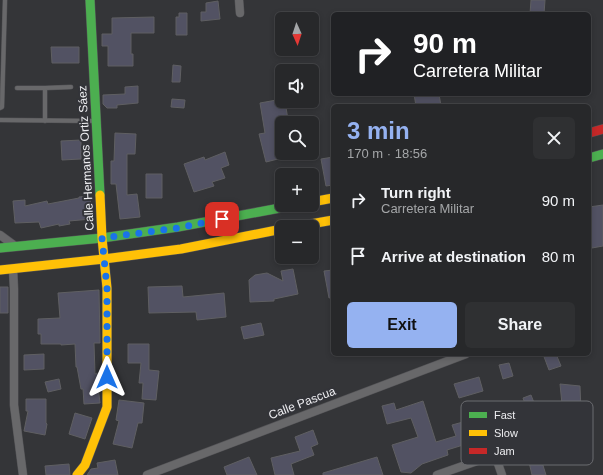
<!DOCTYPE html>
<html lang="en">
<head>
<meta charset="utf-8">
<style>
	body { margin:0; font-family:Helvetica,sans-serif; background:#2f3032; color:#f1f3f6; height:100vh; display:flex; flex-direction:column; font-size:15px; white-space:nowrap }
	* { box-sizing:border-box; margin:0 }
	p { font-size:13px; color:#a4a6a8 }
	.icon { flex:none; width:22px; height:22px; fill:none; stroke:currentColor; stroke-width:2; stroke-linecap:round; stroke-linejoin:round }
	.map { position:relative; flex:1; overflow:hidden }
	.panel { position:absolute; left:331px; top:104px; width:260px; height:252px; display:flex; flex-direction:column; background:#27282a; border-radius:6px; box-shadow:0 2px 6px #0003,0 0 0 1px #434447 }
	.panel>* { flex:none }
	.guide { position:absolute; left:331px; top:12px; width:260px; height:84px; border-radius:6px; box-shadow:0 2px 6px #0003,0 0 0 1px #434447; background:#202124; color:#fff; overflow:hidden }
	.needle { width:26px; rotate:177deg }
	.controls { position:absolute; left:275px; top:12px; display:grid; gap:8px }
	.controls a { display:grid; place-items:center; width:44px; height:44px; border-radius:6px; background:#27282a; box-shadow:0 2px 6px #0003,0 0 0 1px #434447; font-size:20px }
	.pin { position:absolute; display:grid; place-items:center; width:34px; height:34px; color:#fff; margin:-17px; border-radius:8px; box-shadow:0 2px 6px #0006 }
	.me { position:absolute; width:44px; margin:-22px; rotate:0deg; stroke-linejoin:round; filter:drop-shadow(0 0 3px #0008) }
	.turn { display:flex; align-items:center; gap:14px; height:84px; padding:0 16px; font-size:18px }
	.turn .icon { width:52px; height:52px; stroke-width:2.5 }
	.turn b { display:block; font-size:28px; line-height:34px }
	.round { display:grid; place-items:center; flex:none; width:42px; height:42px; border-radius:6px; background:#2f3032 }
	.head { display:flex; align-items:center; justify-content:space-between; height:68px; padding:0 16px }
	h1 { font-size:24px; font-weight:700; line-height:30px; color:#95b2f1 }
	.action { display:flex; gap:8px; margin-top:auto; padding:8px 16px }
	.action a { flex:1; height:46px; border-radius:6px; background:#95b2f1; color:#111; font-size:16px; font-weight:700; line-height:46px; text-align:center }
	.action a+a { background:#2f3032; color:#f1f3f6 }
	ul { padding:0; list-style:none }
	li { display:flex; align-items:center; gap:12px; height:56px; padding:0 16px }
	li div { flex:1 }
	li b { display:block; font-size:15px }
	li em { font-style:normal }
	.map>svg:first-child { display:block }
	.building { fill:#525263; stroke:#5f5f62 }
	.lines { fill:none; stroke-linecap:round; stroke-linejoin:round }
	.lane-casing { stroke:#535356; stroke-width:5 }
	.street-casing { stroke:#535356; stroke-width:9 }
	.fast-casing { stroke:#535356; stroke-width:10 }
	.slow-casing { stroke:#535356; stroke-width:10 }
	.jam-casing { stroke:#535356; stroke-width:10 }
	.lane { stroke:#68686a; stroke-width:4 }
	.street { stroke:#68686a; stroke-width:8 }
	.fast { stroke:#4caf50; stroke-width:9 }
	.slow { stroke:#ffc107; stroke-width:9 }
	.jam { stroke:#c62828; stroke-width:9 }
	.route { stroke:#1a73e8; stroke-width:7; stroke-dasharray:0 12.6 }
	.labels { text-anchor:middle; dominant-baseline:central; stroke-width:4; stroke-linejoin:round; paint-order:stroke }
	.street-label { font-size:12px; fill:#ededf0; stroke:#333439 }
	.key { fill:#333439; stroke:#6b6c70; stroke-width:1 }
	.key-label { font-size:11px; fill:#ededf0 }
</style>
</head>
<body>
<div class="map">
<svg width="603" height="475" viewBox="0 0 603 475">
	<rect width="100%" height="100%" fill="#343538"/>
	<path class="building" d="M 531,0 L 545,0 L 544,14 L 530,14 Z
		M 218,1 L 220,19 L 201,21 L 201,12 L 206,12 L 206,3 Z
		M 179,13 L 187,13 L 187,35 L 176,35 L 176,17 L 179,17 Z
		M 154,17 L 154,33 L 131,33 L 131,54 L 133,54 L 133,66 L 108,66 L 108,46 L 102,46 L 102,34 L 112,34 L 112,18 Z
		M 51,47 L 79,47 L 79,63 L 52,63 Z
		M 173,65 L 181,66 L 180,82 L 172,82 Z
		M 138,86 L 138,103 L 117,105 L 117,108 L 107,108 L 103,104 L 103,95 L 125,94 L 125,87 Z
		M 414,94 L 439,94 L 441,106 L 416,106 Z
		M 172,99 L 185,100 L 184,108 L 171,107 Z
		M 282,99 L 282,101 L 285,101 L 288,120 L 282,121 L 282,158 L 266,162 L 259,134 L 265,133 L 260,103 Z
		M 115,133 L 136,134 L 135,154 L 127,154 L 127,195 L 137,194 L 140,217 L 120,219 L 116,184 L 111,184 L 111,161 L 114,161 Z
		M 81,140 L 81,159 L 62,160 L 61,141 Z
		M 225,152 L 229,165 L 221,168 L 225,178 L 212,182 L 214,186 L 194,192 L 184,164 L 204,157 L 205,160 Z
		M 333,157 L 333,185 L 326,186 L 321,159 Z
		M 146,174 L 162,174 L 162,198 L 146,198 Z
		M 90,196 L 92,219 L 69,221 L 70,224 L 59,226 L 59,224 L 41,228 L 39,222 L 15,223 L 13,201 L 25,200 L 25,206 L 47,201 L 48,204 L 79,198 L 79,197 Z
		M 603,205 L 603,246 L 592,248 L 589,233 L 589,207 Z
		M 293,269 L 298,294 L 274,299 L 274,301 L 250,302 L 249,280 L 255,275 L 267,273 L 283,281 L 281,271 Z
		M 333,270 L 333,297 L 329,298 L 324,271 Z
		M 182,286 L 183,297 L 224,293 L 226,317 L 197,320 L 196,312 L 149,313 L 148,287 Z
		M 0,287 L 8,287 L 8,313 L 0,313 Z
		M 99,290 L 100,343 L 94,343 L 95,374 L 97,373 L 100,386 L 98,386 L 100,403 L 84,404 L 83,389 L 81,389 L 77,367 L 76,367 L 75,344 L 61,345 L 61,344 L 41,344 L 41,334 L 38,334 L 38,319 L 60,318 L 58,293 Z
		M 261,323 L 264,335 L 244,339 L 241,327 Z
		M 128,344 L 149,344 L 149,370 L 159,371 L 156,400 L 142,399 L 143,383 L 139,383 L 141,363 L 128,363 Z
		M 44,354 L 44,369 L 24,370 L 24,355 Z
		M 543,354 L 556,354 L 561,366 L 549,370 Z
		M 509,363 L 513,376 L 503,379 L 499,365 Z
		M 479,377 L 483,391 L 459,398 L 454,384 Z
		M 59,379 L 61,389 L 48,392 L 45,382 Z
		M 560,384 L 580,386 L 581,411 L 563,414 Z
		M 531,395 L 538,413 L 530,417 L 523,398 Z
		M 26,399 L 46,399 L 46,423 L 47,424 L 45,435 L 24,431 L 28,411 L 26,411 Z
		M 119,400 L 144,403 L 142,423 L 138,423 L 132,448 L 113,444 L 119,421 L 116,420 Z
		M 423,401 L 436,442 L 456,436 L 452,425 L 463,422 L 467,434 L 474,432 L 476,441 L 447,450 L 448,455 L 422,464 L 411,473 L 401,472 L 392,445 L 418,437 L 411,418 L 387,424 L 382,406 L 394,403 L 396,410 Z
		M 75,413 L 92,418 L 85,439 L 69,434 Z
		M 313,430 L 318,444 L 311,447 L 314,455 L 291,464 L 294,475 L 275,475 L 271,458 L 300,451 L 295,437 Z
		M 249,457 L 257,475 L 227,475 L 224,467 Z
		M 377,457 L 383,475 L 323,475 L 323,473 Z
		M 541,459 L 546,475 L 532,475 L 529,462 Z
		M 115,460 L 118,475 L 87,475 L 91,469 L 98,468 L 97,463 Z
		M 69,464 L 70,475 L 46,475 L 45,466 Z"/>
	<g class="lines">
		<g class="lane-casing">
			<path id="lane" d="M 17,88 L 45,88
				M 0,108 L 2,107 L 5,0
				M 0,120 L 95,121
				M 45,121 L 45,88 L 71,87"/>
		</g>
		<g class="street-casing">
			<path id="street" d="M 239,0 L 240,13
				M 0,235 L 15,246
				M 13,269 L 14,289 L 14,405 L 23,475
				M 495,455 L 502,475
				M 147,475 L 466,354
				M 437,475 L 477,461 L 578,428"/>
		</g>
		<g class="fast-casing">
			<path id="fast" d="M 90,0 L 100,195
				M 589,158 L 603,154
				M 0,248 L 102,238 L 178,227 L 296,205"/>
		</g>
		<g class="slow-casing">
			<path id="slow" d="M 312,202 L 333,198
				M 294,227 L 333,220
				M 0,270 L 104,259 L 181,249 L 282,229
				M 77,475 L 85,465 L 107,407 L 107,288 L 102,238 L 100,195"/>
		</g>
		<g class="jam-casing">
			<path id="jam" d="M 589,133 L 603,129"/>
		</g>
		<use href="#lane" class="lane"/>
		<use href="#street" class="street"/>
		<use href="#fast" class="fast"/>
		<use href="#slow" class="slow"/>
		<use href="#jam" class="jam"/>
	</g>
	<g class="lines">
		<path class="route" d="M 107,377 L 107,288 L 102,238 L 178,228 L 222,219"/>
	</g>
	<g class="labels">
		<g class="street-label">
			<text transform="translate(86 158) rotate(-93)">Calle Hermanos Ortiz Sáez</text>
			<text transform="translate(302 403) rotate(-21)">Calle Pascua</text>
		</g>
	</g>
	<rect x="461" y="401" width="132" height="64" rx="6" class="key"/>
	<rect x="469" y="412" width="18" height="6" fill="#4caf50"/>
	<rect x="469" y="430" width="18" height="6" fill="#ffc107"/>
	<rect x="469" y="448" width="18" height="6" fill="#c62828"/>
	<g class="key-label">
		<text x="494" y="419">Fast</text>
		<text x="494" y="437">Slow</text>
		<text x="494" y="455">Jam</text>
	</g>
</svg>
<div class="controls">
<a><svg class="needle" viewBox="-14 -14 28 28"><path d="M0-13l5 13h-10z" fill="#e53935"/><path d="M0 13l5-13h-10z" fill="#a4a6a8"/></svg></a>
<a><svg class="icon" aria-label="sound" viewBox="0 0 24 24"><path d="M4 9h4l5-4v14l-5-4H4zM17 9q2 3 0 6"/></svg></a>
<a><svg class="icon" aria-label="search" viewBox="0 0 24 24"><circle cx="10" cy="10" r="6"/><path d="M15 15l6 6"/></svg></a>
<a>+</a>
<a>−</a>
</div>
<div class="pin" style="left:222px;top:219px;background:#d93025"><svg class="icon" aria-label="arrive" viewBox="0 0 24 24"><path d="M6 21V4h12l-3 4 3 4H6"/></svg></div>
<svg class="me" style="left:107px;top:377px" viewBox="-20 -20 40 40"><path d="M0-17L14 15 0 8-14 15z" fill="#1a73e8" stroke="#fff" stroke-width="4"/></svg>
<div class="guide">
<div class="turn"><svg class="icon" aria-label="right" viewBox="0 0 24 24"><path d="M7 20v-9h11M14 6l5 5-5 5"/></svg><div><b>90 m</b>Carretera Militar</div></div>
</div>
<section class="panel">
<div class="head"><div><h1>3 min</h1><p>170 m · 18:56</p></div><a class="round"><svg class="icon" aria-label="close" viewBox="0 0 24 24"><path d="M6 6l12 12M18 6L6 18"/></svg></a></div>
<ul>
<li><svg class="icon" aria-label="right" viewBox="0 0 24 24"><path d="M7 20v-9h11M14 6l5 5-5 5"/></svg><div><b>Turn right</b><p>Carretera Militar</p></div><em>90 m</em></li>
<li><svg class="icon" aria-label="arrive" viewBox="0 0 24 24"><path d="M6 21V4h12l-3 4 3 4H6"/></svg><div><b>Arrive at destination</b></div><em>80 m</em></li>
</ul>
<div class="action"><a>Exit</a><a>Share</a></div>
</section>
</div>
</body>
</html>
